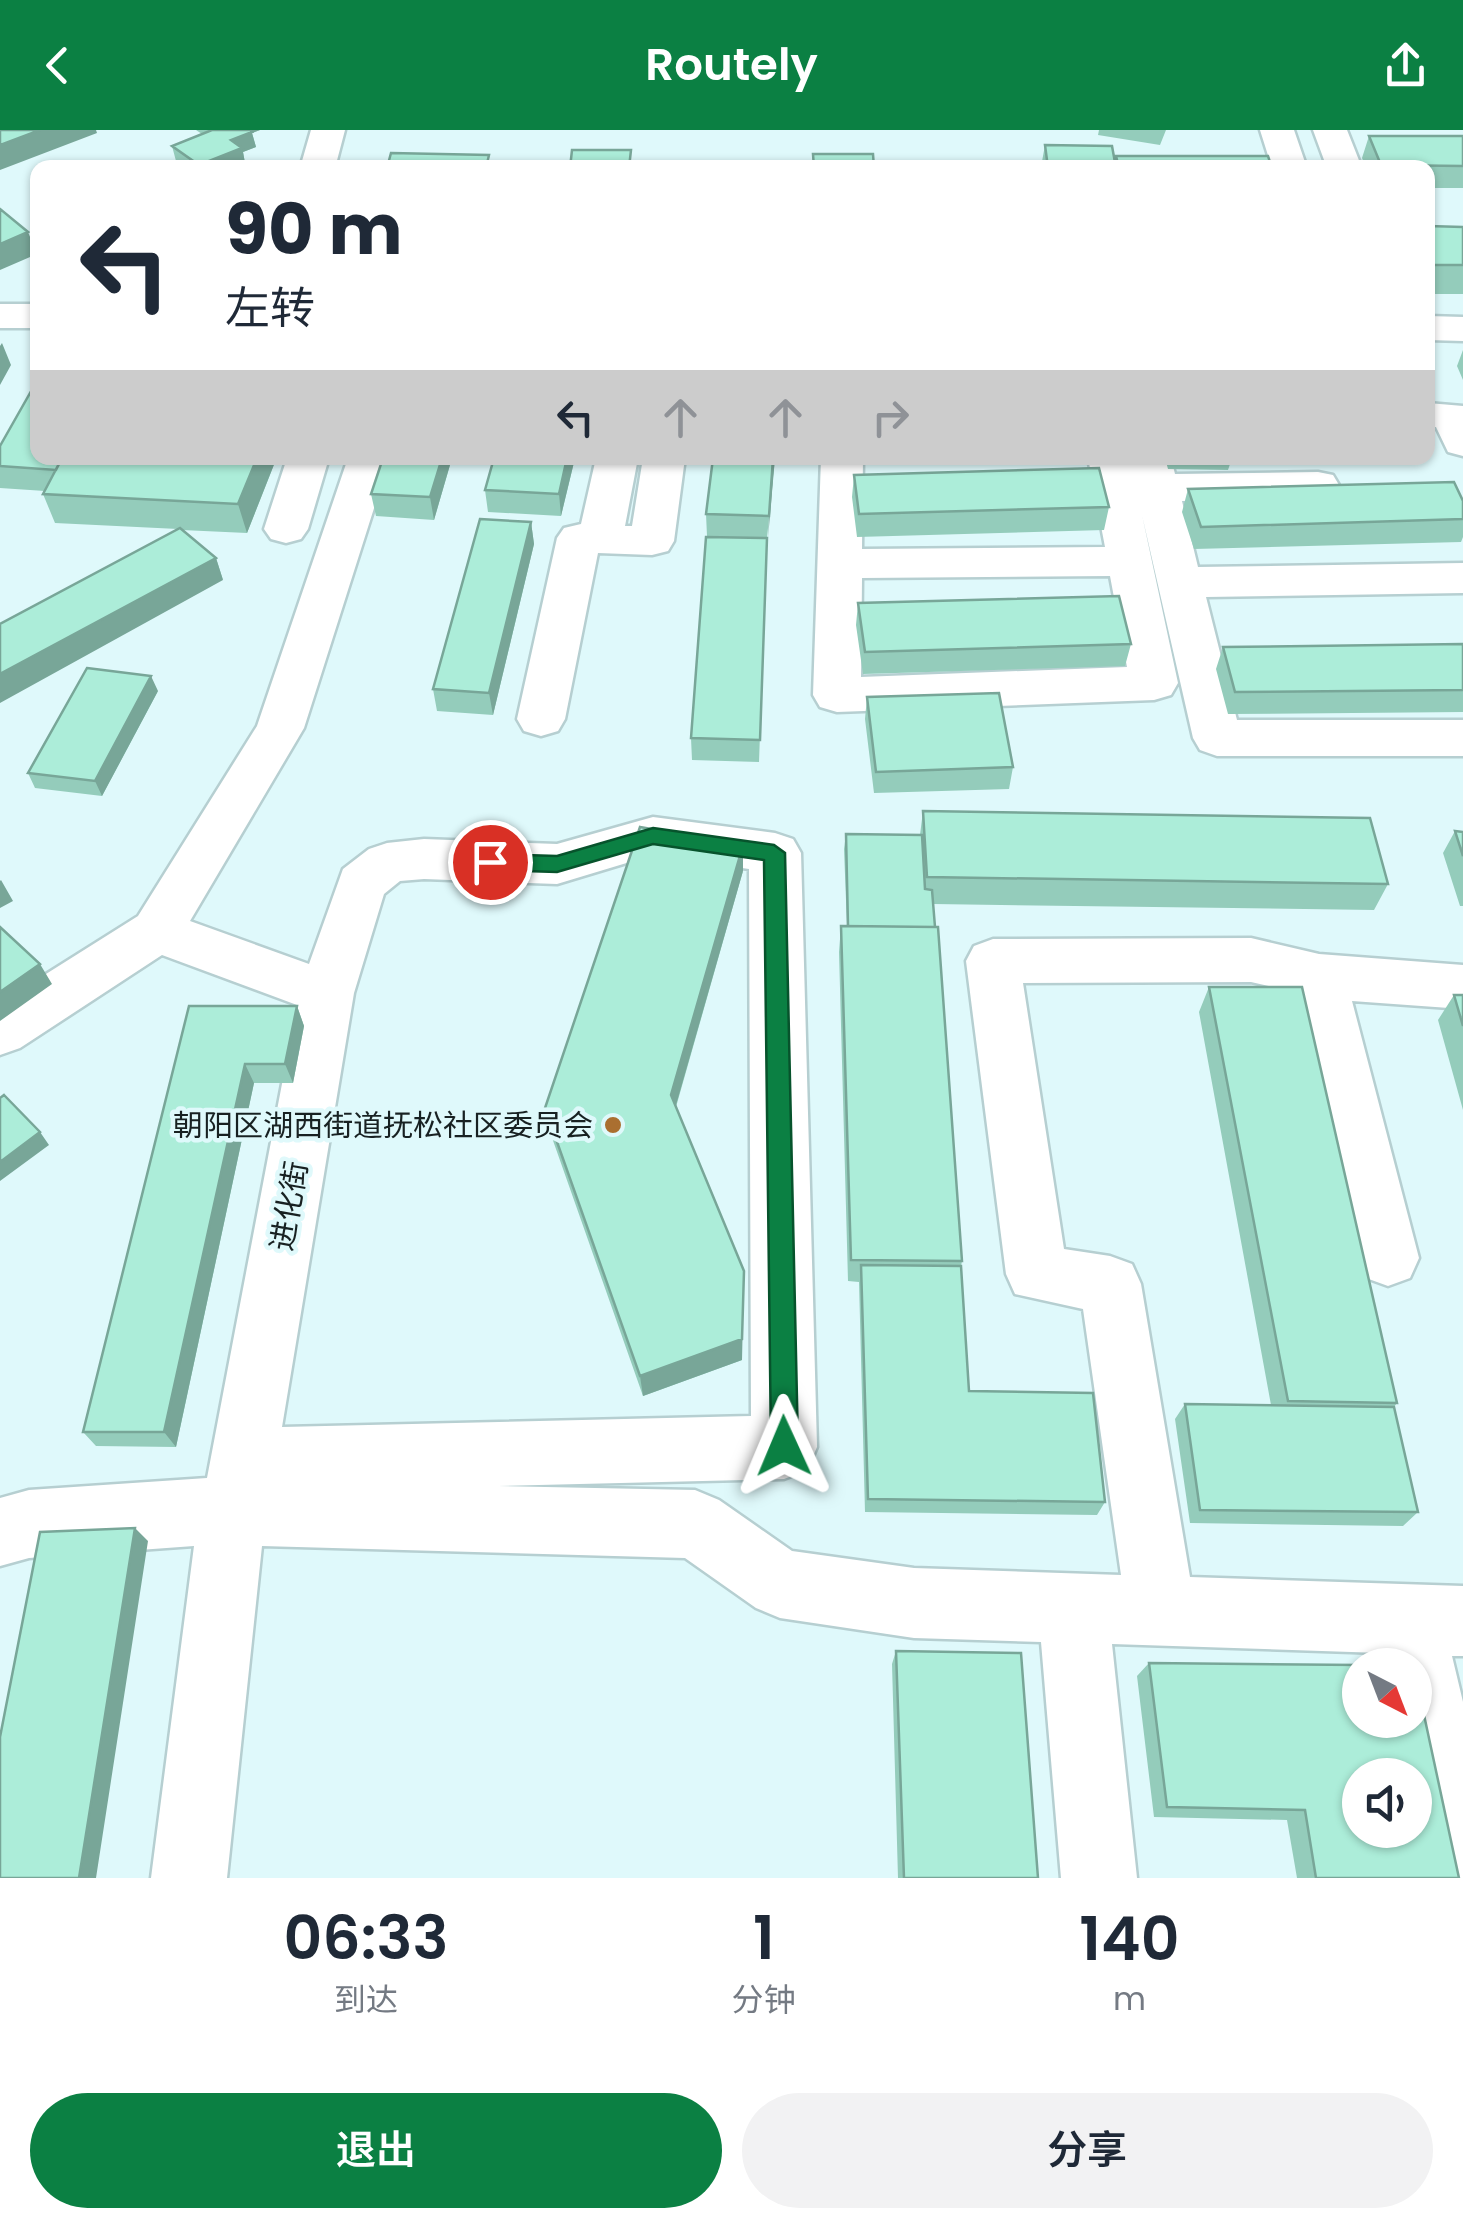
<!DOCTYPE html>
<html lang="zh">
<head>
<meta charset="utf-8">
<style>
	body { margin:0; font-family:Poppins,"Noto Sans SC",sans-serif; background:#f2f2f3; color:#1f2937; height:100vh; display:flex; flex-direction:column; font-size:38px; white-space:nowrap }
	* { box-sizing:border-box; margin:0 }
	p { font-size:32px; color:#747a83 }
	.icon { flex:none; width:55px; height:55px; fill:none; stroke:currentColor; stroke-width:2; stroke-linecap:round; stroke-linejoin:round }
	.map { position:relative; height:1748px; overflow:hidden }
	.details { display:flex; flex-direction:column; background:#fff; flex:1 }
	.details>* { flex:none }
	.guide { position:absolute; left:30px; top:30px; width:1405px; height:305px; border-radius:20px; box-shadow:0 2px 8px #0004; background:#fff; color:#1f2937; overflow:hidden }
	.needle { width:65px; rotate:138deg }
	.buttons { position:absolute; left:1342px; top:1518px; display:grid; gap:20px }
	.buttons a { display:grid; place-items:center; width:90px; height:90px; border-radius:50%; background:#fff; box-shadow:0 2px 8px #0004; font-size:50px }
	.pin { position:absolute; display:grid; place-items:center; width:85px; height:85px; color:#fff; margin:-42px; border:5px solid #fff; border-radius:50%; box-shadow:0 2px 10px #0007 }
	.me { position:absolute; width:110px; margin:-55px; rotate:359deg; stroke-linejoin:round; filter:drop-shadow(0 0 8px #0008) }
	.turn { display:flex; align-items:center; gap:35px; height:210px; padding:0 30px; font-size:45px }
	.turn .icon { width:130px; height:130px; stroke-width:2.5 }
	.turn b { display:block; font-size:70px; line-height:85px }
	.lanes { display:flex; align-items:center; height:95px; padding:0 30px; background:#0003; justify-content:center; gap:50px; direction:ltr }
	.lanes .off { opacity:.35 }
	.eta { display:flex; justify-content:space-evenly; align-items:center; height:170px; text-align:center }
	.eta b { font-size:60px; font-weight:600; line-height:70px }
	.cta { display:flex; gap:20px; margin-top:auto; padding:20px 30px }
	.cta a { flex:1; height:115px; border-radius:60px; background:#0b8043; color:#fff; font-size:40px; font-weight:600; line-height:115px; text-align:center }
	.cta a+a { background:#f2f2f3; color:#1f2937 }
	header { display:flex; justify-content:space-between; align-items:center; height:130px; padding:0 30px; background:#0b8043; color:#fff; font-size:45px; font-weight:600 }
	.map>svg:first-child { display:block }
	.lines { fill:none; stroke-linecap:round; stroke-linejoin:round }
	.minor-casing { stroke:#b6cfd1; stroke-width:5 }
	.minor { fill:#fff; fill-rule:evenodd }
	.wall { fill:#94ccbb }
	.shaded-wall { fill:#78a698 }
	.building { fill:#acedd9; stroke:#78a698; stroke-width:2.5; fill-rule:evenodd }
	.route { fill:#0b8043; stroke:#07532c; stroke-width:2.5 }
	.poi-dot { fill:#aa6f30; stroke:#dff9fb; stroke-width:4 }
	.labels { text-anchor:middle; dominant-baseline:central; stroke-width:9; stroke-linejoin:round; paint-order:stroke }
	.poi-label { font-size:30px; fill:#182122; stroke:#dff9fb; text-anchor:end }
	.street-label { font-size:30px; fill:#182122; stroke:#dff9fb }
</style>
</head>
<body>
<header><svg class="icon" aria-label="back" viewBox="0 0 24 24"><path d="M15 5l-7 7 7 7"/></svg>Routely<svg class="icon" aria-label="share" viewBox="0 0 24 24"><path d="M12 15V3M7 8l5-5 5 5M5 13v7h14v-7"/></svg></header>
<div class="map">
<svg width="1463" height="1748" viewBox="0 0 1463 1748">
	<rect width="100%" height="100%" fill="#dff9fb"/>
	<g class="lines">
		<g class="minor-casing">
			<path id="minor" d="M 311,0 L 345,0 L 335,38 L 300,38 Z
				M 1260,0 L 1294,0 L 1307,38 L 1272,38 Z
				M 1313,0 L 1347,0 L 1362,38 L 1327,38 Z
				M 0,174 L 38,174 L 38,198 L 0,198 Z
				M 1428,186 L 1463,187 L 1463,211 L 1428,210 Z
				M 1428,273 L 1463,276 L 1463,326 L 1448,322 L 1436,297 L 1428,297 Z
				M 287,328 L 329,328 L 308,399 L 301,409 L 286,413 L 271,409 L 264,399 Z
				M 348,328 L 390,328 L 304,598 L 190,791 L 309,834 L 343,739 L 369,719 L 387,713 L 424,709 L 557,714 L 653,687 L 775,703 L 793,709 L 801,723 L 817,1317 L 807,1340 L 784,1349 L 498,1356 L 695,1360 L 719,1370 L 792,1421 L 914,1438 L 1121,1445 L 1083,1179 L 1015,1164 L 1006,1144 L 966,831 L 974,816 L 993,809 L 1251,808 L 1319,824 L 1463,835 L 1463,879 L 1352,871 L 1419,1128 L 1410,1148 L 1388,1156 L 1366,1148 L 1357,1128 L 1296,862 L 1251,852 L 1023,853 L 1064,1119 L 1110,1126 L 1132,1134 L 1141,1154 L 1190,1447 L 1463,1456 L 1463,1526 L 1452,1526 L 1463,1572 L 1463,1748 L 1428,1748 L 1425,1742 L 1415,1692 L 1415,1645 L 1406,1645 L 1395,1590 L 1415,1590 L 1415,1535 L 1384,1535 L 1381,1523 L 1112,1514 L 1137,1748 L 1061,1748 L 1041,1512 L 914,1508 L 780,1488 L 756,1478 L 685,1428 L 262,1416 L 227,1748 L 151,1748 L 194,1416 L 29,1428 L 0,1436 L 0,1368 L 29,1360 L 207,1348 L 297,875 L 162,825 L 20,918 L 0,925 L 0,873 L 138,786 L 257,596 ZM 653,725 L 749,739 L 751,1286 L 282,1297 L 354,863 L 384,764 L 400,751 L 424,749 L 557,754 Z
				M 596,328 L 638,328 L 625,396 L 632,396 L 643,328 L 685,328 L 674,411 L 668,421 L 652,425 L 598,423 L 565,589 L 558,601 L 541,606 L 524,601 L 517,589 L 557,408 L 564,398 L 581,394 Z
				M 821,328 L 863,328 L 862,419 L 1105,417 L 1088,328 L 1171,328 L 1175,344 L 1318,342 L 1333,345 L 1339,355 L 1333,365 L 1318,368 L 1182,371 L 1198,437 L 1463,433 L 1463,463 L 1206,467 L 1237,590 L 1463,590 L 1463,626 L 1217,626 L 1200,620 L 1193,608 L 1142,385 L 1178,553 L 1171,565 L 1154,570 L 837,582 L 820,577 L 813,565 ZM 1110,446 L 1127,537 L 861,547 L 862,448 Z"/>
		</g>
		<use href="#minor" class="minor"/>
	</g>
	<path class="wall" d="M 196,0 L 260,0 L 252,3 L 256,17 L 243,22 L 245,33 L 235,38 L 185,38 L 176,31 L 172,16 L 202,4 Z
		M 1099,0 L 1166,0 L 1160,15 L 1098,5 Z
		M 1369,6 L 1463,6 L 1463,58 L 1428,58 L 1428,38 L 1366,38 L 1362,28 Z
		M 1045,15 L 1115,32 L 1116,26 L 1272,38 L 1041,37 Z
		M 1428,96 L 1463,97 L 1463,164 L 1428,164 Z
		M 1463,220 L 1463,250 L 1457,236 Z
		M 0,316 L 275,332 L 247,403 L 182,400 L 216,428 L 223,450 L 178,399 L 55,393 L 43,364 L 45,361 L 0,358 Z
		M 383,328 L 452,328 L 434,390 L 376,386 L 371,364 Z
		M 494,328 L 575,328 L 561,386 L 488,382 L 485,360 Z
		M 713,328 L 775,328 L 767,408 L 759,632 L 692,630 L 691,608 L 707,406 L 706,384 Z
		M 1165,328 L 1232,328 L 1228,340 L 1168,339 Z
		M 854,345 L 1109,377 L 1104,400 L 857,407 L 852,367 Z
		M 1188,359 L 1463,371 L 1463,407 L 1461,412 L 1194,419 L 1182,382 Z
		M 531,392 L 534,414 L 493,585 L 437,581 L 433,559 Z
		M 858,473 L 1131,514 L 1125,536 L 863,544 L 856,495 Z
		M 1463,514 L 1463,582 L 1228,584 L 1216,539 L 1223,517 Z
		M 158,561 L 102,666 L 35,658 L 28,643 Z
		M 867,567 L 1013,637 L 1009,659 L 874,663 L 865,589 Z
		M 923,681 L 1388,754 L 1374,780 L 933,774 L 962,1131 L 961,1136 L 969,1261 L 1105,1372 L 1097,1385 L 865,1382 L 859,1152 L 848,1151 L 839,822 L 841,796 L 847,796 L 844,719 L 846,704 L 920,705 Z
		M 1455,701 L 1463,702 L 1463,776 L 1460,776 L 1443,723 Z
		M 743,741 L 676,977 L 742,1230 L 643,1266 L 550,1002 L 545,978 Z
		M 1209,857 L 1397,1273 L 1394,1277 L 1418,1382 L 1403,1396 L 1190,1393 L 1175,1289 L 1185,1274 L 1271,1275 L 1199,882 Z
		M 1454,865 L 1463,865 L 1463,980 L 1438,890 Z
		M 189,876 L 297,876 L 304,896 L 293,953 L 254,953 L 176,1317 L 96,1316 L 83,1302 Z
		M 896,1521 L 1038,1748 L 898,1748 L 892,1534 Z
		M 1149,1533 L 1459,1748 L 1297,1748 L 1287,1690 L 1154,1687 L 1137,1546 Z"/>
	<path class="shaded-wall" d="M 40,0 L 96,0 L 97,3 L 0,40 L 0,15 Z
		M 240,0 L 260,0 L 252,3 L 256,17 L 243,22 L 245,33 L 235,38 L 200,38 L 199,35 L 231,10 Z
		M 28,102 L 37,124 L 0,140 L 0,114 Z
		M 2,213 L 11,235 L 0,255 L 0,216 Z
		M 257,328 L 274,328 L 275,332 L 247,403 L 238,374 Z
		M 442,328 L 452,328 L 434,390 L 430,367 Z
		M 567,328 L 575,328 L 561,386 L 559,364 Z
		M 773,328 L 775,328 L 768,408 L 769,386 Z
		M 531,392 L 534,414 L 493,585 L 489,563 Z
		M 216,428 L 223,450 L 0,573 L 0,544 Z
		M 151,546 L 158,561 L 102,666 L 95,651 Z
		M 743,715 L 743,741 L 672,989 L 671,965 Z
		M 1,750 L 13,771 L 0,778 L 0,751 Z
		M 40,834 L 52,854 L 0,891 L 0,862 Z
		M 297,876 L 304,896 L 293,953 L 285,934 Z
		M 245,934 L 254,953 L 176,1317 L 164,1302 Z
		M 40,1002 L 49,1015 L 0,1051 L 0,1032 Z
		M 744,1141 L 742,1230 L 643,1266 L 640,1246 Z
		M 135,1398 L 148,1411 L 96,1748 L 79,1748 Z"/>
	<path class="building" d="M 0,0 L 40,0 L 0,15 Z
		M 212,0 L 250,0 L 252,2 L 231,10 L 242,18 L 199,35 L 172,16 Z
		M 1369,6 L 1463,6 L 1463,36 L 1381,35 Z
		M 1045,15 L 1112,16 L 1116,38 L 1048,38 Z
		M 572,20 L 631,20 L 629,38 L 570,38 Z
		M 391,23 L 489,25 L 486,38 L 387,38 Z
		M 813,24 L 873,24 L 874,38 L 814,38 Z
		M 1116,26 L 1268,26 L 1272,38 L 1119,38 Z
		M 0,79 L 28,102 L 0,114 Z
		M 1428,96 L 1463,97 L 1463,135 L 1428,135 Z
		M 38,249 L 38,328 L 62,328 L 56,340 L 0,336 L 0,316 Z
		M 62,328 L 257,328 L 238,374 L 43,364 Z
		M 383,328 L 442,328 L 430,367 L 371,364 Z
		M 494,328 L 567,328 L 559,364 L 485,360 Z
		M 713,328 L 773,328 L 769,386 L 706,384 Z
		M 1099,338 L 1109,377 L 859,384 L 854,345 Z
		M 1454,352 L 1463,371 L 1463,389 L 1201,397 L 1188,359 Z
		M 480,389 L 531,392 L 489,563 L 433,559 Z
		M 180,398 L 216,428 L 0,544 L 0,494 Z
		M 706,407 L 767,408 L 760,610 L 691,608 Z
		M 1119,466 L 1131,514 L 865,522 L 858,473 Z
		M 1463,514 L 1463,560 L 1235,562 L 1223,517 Z
		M 87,538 L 151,546 L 95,651 L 28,643 Z
		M 999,563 L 1013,637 L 876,642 L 867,567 Z
		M 923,681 L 1370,688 L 1388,754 L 927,747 Z
		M 640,697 L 743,715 L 671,965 L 744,1141 L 742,1209 L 640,1246 L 545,978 Z
		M 1455,701 L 1463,702 L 1463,726 Z
		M 846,704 L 922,705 L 925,759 L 932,760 L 935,797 L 848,796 Z
		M 841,796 L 938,797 L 962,1131 L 851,1130 Z
		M 0,797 L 40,834 L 0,862 Z
		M 1209,857 L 1302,857 L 1397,1273 L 1288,1271 Z
		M 1454,865 L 1463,865 L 1463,896 Z
		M 189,876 L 297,876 L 285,934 L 245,934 L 164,1302 L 83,1302 Z
		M 4,965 L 40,1002 L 0,1032 L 0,968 Z
		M 861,1135 L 961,1136 L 969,1261 L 1093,1263 L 1105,1372 L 868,1369 Z
		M 1185,1274 L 1394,1277 L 1418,1382 L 1200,1380 Z
		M 135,1398 L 79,1748 L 0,1748 L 0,1607 L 40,1402 Z
		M 896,1521 L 1021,1523 L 1038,1748 L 904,1748 Z
		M 1149,1533 L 1360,1535 L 1360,1590 L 1415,1590 L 1415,1543 L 1459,1748 L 1316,1748 L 1305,1680 L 1167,1677 ZM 1360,1645 L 1415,1645 L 1415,1700 L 1360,1700 Z"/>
	<path class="route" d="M 653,698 L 774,715 L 785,723 L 798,1316 L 794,1326 L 784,1330 L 775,1326 L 771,1316 L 764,730 L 653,714 L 557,742 L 490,740 L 480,732 L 490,724 L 557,726 Z"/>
	<circle class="poi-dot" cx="613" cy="995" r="10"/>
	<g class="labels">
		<g class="poi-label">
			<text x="593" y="995">朝阳区湖西街道抚松社区委员会</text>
		</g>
		<g class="street-label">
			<text transform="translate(289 1076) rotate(-80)">进化街</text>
		</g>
	</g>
</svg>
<div class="buttons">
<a><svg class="needle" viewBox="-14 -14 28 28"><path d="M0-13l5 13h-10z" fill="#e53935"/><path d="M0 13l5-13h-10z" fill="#747a83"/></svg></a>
<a><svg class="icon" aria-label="sound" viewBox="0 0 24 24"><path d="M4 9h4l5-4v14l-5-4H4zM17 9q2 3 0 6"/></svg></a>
</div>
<div class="pin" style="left:490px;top:732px;background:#d93025"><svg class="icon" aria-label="arrive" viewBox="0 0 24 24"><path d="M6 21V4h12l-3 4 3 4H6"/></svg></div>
<svg class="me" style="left:784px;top:1316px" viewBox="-20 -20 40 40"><path d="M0-17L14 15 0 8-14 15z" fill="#0b8043" stroke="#fff" stroke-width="4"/></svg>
<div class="guide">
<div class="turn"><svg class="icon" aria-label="left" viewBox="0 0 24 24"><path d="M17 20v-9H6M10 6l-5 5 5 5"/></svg><div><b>90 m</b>左转</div></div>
<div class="lanes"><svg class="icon" aria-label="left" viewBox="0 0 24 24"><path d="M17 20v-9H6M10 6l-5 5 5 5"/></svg><svg class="icon off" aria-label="ahead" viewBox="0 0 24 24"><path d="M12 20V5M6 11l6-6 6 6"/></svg><svg class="icon off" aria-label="ahead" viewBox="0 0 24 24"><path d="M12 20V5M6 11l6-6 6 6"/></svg><svg class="icon off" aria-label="right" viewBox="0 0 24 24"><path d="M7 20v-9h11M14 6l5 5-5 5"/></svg></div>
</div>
</div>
<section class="details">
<div class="eta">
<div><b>06:33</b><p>到达</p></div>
<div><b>1</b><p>分钟</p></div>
<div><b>140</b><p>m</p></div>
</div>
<div class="cta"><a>退出</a><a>分享</a></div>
</section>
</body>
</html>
